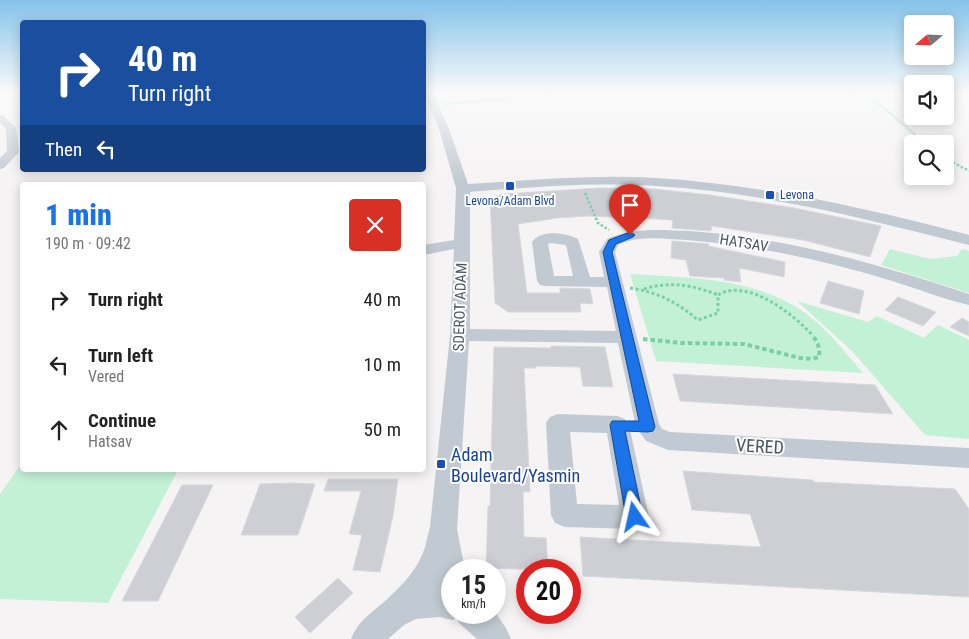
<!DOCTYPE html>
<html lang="en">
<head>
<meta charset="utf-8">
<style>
	body { margin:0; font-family:"Roboto Condensed",sans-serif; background:#f2f2f2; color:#222; height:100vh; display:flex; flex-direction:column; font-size:19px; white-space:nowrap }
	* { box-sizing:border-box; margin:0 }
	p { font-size:16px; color:#767676 }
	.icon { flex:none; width:28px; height:28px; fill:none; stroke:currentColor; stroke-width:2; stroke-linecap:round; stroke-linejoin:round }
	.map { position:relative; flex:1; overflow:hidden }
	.details { position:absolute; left:20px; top:182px; width:406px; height:290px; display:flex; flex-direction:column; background:#fff; border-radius:5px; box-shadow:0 2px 12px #0003 }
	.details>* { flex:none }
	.guide { position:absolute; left:20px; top:20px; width:406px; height:152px; border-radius:5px; box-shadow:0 2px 12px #0003; background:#1a4fa0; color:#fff; overflow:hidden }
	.needle { width:32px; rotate:251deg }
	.tools { position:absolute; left:904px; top:15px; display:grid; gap:10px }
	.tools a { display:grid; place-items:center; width:50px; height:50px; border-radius:5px; background:#fff; box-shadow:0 2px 12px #0003; font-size:25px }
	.speed { position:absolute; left:441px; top:559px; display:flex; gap:10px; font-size:25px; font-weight:700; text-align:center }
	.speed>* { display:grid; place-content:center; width:65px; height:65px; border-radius:50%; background:#fff; box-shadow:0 2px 12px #0003; line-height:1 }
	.speed small { font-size:12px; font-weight:400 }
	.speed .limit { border:8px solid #d22; background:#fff; color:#111 }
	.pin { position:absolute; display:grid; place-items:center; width:42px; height:42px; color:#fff; margin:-51px -21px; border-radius:50% 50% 50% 0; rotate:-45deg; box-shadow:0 0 5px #0007 }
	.pin .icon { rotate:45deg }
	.me { position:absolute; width:55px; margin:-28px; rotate:349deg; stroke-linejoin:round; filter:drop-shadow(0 0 4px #0008) }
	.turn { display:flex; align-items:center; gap:18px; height:105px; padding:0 25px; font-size:22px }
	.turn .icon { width:65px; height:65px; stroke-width:2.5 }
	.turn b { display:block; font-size:35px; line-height:42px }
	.then { display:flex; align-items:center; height:48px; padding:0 25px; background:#0003; gap:10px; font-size:19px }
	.round { display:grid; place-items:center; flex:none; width:52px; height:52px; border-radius:5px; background:#f2f2f2 }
	.head { display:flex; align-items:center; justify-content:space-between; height:85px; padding:0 25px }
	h1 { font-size:30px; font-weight:800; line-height:38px; color:#1a73e8 }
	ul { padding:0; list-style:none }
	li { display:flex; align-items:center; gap:15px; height:65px; padding:0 25px }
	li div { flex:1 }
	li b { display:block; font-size:19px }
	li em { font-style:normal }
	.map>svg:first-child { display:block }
	.green { fill:#c3f1d5 }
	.building { fill:#cdcfd5; stroke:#d7d9de }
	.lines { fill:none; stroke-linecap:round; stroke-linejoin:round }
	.path-far3 { stroke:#7ad0a6; stroke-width:2; stroke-dasharray:2 1; stroke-linecap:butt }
	.path-far2 { stroke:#7ad0a6; stroke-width:2.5; stroke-dasharray:2.5 2; stroke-linecap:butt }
	.path-far1 { stroke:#7ad0a6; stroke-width:3; stroke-dasharray:3 2.5; stroke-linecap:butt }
	.path { stroke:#7ad0a6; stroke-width:4; stroke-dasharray:4.5 3; stroke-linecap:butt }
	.minor { fill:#c1cad2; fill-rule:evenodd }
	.route { fill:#1a73e8; stroke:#114b97 }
	.transit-dot { fill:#1a4fb4; stroke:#fff; stroke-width:2 }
	.labels { text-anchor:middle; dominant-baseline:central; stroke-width:4; stroke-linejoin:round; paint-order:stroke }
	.far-transit-label { font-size:12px; fill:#164399; stroke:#fff; text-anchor:start }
	.street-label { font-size:15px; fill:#4a5661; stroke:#fff }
	.near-street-label { font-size:18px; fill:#4a5661; stroke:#fff }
	.near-transit-label { font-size:18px; fill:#164399; stroke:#fff; text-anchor:start }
</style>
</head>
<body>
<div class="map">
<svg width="969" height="639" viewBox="0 0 969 639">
	<rect width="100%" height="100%" fill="#f5f3f3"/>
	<path class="green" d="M 890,249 L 930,259 L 957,256 L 962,249 L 969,251 L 969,293 L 881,265 Z
		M 630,274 C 688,278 751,277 801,310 C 824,325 845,352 863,373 L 656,361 Z
		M 797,301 L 868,322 L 877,316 L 924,338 L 938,325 L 969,340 L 969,439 L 925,435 L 852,351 Z
		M 22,463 L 22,470 L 178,470 L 108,603 L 0,599 L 0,494 Z"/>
	<path class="building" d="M 599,188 L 654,189 L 710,195 L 794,208 L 881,226 L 870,257 L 803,240 L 712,226 L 711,231 L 672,228 L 673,220 L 658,219 L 587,216 L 557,218 L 518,224 L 527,293 L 560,293 L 560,288 L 590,289 L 593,304 L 580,303 L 581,312 L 508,312 L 495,303 L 490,199 L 504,194 Z
		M 672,241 L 709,244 L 708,246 L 785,262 L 784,277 L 739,268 L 741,282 L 724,280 L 724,278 L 690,276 L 686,260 L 671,258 Z
		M 828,281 L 864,291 L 859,314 L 820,303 Z
		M 898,297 L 936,312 L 923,326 L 885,310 Z
		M 962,318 L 969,322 L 969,336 L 950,327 Z
		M 551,346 L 605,347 L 613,387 L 583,386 L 580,367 L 536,366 L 536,368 L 524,368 L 530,492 L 523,492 L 524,537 L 546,538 L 548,570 L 486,568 L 488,506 L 490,506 L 494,347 L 551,348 Z
		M 673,374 L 875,385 L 893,414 L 680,401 Z
		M 683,471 L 813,480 L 814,482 L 955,489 L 969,509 L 969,597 L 583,576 L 580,537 L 761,547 L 750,514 L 692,510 Z
		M 328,479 L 398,479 L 393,516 L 380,572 L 353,570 L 362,535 L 349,534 L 361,491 L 324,491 Z
		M 292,483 L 315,484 L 298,535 L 241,535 L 260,484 Z
		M 182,485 L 213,485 L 158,601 L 122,601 Z
		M 338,578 L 353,593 L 310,633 L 295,617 Z"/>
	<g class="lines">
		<path class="path-far3" d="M 845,93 L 870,99 L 883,107 L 926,144
			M 444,104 L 570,93"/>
		<path class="path-far2" d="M 945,158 L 969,171
			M 585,193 L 598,223 L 609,230"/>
		<path class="path-far1" d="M 630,288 C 657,292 677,302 698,320 L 718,313 L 718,295 C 747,277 795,315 813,336
			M 644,289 C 670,281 693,285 718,295"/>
		<path class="path" d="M 643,339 L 681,343 L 744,344 L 800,358 L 812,359 L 819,357 C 820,348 818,342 812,335"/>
		<path class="minor" d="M 424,93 L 433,93 L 449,129 L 468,184 C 531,180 594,174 657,178 C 763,185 866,208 969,235 L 969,245 C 865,219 763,192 656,186 C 594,182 531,187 470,192 L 470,329 L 616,331 L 607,287 L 546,286 L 540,285 L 537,281 L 532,242 C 542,229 566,233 578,239 L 590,277 L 604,277 L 599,252 L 607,239 C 633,227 661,230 689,231 C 785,237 878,264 969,294 L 969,305 C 942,299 916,288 889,280 C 822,260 755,245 686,240 C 664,239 639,235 618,245 L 615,252 L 659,424 L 662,429 L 670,432 L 969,448 L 969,468 L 668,450 L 646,441 L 636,427 L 618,343 L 469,341 L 457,529 L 465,570 L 452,570 L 452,612 L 495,612 L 506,628 L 511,639 L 477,639 L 459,623 L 457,618 L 452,620 L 440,617 L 416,619 L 404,625 L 388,639 L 351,639 C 358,621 370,614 384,602 C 397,590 414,574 421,557 C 426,548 427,537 430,527 L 450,335 L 454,249 L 424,255 L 424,245 L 454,240 L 456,188 L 439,129 ZM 552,243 L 566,245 L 573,276 L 554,276 L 548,244 Z
			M 0,115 L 4,116 L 16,128 L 19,152 L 4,168 L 0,169 L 0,158 L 7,151 L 6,129 L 0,123 Z
			M 558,414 L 617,416 L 625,419 L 629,425 L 649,517 L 645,525 L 635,529 L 565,527 L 555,523 L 551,515 L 546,423 L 550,417 ZM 570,432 L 607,433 L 619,505 L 577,504 Z"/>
	</g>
	<linearGradient id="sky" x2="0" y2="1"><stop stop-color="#85c3ea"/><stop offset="0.51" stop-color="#fafafa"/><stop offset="1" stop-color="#fafafa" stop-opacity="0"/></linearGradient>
	<rect width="969" height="182" fill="url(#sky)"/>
	<path class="route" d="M 630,232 L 635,235 L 633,237 L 616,244 L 612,252 L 655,427 L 653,431 L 648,432 L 625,431 L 643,517 L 641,522 L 635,524 L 629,522 L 626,517 L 610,425 L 612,421 L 639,421 L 603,252 L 609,240 Z"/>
	<g class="transit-dot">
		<rect x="505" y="181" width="10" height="10" rx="2.5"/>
		<rect x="765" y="190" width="10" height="10" rx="2.5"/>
		<rect x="436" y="459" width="10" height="10" rx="2.5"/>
	</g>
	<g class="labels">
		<g class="far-transit-label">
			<text x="780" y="195">Levona</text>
			<text x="510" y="201" text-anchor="middle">Levona/Adam Blvd</text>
		</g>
		<g class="street-label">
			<text transform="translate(744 243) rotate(9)">HATSAV</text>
			<text transform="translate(460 307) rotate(-88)">SDEROT ADAM</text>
		</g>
		<g class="near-street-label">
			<text transform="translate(760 446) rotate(3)">VERED</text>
		</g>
		<g class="near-transit-label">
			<text x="451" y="454">Adam<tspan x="451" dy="21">Boulevard/Yasmin</tspan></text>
		</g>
	</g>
</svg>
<div class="tools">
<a><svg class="needle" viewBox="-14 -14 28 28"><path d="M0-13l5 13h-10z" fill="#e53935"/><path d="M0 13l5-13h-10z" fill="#767676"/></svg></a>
<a><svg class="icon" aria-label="sound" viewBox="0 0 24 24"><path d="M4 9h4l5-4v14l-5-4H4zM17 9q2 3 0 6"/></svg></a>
<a><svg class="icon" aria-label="search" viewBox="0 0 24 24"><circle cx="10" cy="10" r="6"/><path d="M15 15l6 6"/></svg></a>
</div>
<div class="speed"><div>15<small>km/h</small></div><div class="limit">20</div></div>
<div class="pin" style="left:630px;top:235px;background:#d93025"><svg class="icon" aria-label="arrive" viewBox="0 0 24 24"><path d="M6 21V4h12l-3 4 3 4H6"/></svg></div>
<svg class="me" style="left:635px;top:517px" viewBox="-20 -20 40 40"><path d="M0-17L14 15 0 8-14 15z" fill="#1a73e8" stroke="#fff" stroke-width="4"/></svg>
<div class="guide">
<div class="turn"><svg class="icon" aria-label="right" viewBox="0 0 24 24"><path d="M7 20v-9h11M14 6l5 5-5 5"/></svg><div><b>40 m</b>Turn right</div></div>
<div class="then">Then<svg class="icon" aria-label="left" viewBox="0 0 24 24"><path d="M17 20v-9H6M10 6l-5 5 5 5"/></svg></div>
</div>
<section class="details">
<div class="head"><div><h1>1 min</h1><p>190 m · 09:42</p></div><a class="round" style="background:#d93025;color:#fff"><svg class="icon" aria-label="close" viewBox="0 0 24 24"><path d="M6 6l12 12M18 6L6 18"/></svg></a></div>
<ul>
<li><svg class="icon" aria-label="right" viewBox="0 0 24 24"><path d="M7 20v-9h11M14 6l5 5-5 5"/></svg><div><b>Turn right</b></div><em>40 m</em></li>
<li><svg class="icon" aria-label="left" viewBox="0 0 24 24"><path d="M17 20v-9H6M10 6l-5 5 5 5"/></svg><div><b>Turn left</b><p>Vered</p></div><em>10 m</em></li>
<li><svg class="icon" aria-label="ahead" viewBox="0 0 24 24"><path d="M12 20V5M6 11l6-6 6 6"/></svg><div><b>Continue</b><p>Hatsav</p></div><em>50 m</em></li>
</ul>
</section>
</div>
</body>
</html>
